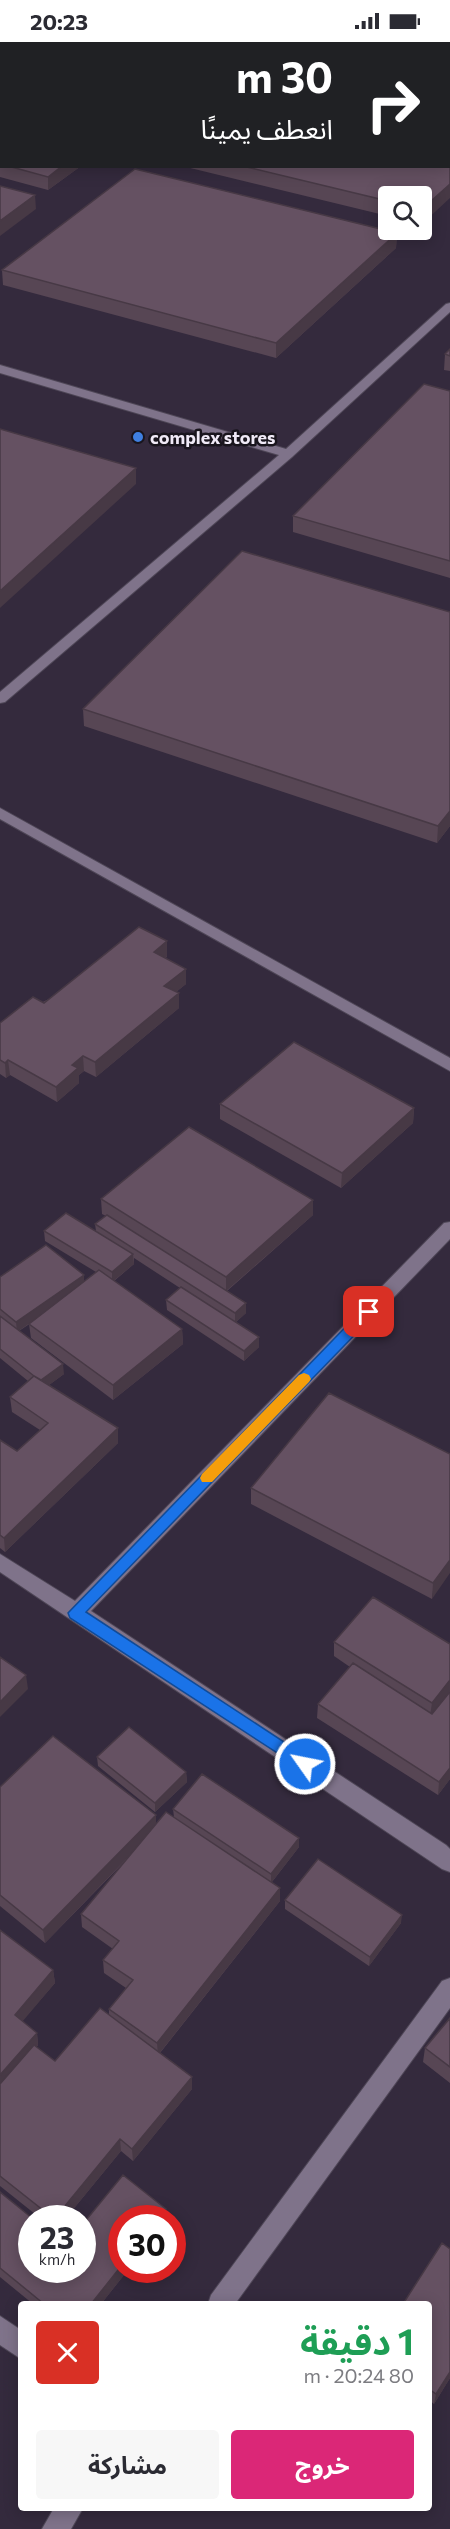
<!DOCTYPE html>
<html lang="ar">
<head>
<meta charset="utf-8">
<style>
	body { margin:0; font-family:Commissioner,"Noto Sans Arabic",sans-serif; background:#f7f7f7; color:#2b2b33; direction:rtl; height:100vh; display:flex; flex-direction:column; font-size:22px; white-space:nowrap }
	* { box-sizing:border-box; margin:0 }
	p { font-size:20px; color:#7c7c81 }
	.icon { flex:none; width:33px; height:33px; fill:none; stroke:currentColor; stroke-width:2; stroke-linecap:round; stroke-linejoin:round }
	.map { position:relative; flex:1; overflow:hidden; direction:ltr }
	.details { position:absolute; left:18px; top:2259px; width:414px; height:210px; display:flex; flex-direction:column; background:#fff; border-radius:6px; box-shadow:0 3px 15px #0003; direction:rtl }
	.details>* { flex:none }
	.guide { position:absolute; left:0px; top:0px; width:450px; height:126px; box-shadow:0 3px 15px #0003; direction:rtl; background:#202124; color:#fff; overflow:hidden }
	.fabs { position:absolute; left:378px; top:144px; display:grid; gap:12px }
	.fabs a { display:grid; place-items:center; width:54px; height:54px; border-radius:6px; background:#fff; box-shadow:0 3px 15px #0003; font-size:30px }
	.speed { position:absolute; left:18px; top:2163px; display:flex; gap:12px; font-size:30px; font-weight:700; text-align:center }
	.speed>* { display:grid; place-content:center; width:78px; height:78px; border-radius:50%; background:#fff; box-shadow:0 3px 15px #0003; line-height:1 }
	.speed small { font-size:15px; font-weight:400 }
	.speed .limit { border:9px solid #d22; background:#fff; color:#111 }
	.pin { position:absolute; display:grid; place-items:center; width:51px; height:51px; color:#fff; margin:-26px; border-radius:12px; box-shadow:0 3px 9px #0006 }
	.me { position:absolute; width:66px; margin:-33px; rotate:303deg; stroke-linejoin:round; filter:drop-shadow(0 0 4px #0008) }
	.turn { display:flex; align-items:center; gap:21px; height:126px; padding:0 18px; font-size:27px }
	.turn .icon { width:78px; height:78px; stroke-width:2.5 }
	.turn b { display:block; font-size:42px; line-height:51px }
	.round { display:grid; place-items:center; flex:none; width:63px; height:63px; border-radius:6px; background:#f7f7f7 }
	.summary { display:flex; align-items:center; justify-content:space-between; height:102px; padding:0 18px }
	h1 { font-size:36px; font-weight:700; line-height:45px; color:#1e9e55 }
	.button { display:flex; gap:12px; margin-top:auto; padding:12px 18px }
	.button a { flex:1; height:69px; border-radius:6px; background:#db2777; color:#fff; font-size:24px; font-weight:700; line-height:69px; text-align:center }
	.button a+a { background:#f7f7f7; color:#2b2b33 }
	.status { display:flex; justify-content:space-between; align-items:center; height:42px; padding:0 30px; background:#fff; direction:ltr }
	.status svg { height:16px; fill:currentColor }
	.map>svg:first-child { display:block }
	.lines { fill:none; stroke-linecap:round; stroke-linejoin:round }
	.lane-casing { stroke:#4e4656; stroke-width:2 }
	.street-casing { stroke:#4e4656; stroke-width:2 }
	.lane { fill:#7f738a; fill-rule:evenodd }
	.street { fill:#7f738a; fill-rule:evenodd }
	.wall { fill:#574654 }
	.shaded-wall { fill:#473945 }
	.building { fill:#655162; stroke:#473945; stroke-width:1.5 }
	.route { fill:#1a73e8; stroke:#114b97; stroke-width:1.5 }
	.slow { fill:#f59e0b }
	.shop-dot { fill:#3f7fe0; stroke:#19151d; stroke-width:2 }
	.labels { text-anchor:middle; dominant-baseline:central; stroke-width:5; stroke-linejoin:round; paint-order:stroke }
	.far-poi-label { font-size:18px; font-weight:bold; fill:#f0eaf7; stroke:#19151d; text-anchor:start }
</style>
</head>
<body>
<div class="status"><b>20:23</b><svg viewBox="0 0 49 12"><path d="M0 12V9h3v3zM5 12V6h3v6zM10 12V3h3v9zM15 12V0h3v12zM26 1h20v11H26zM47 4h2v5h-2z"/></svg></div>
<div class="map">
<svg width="450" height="2487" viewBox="0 0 450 2487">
	<rect width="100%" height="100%" fill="#342a3d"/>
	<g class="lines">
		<g class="lane-casing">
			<path id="lane" d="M 450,261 L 450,270 L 292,415 L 5,660 L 0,661 L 0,650 L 279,413 L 0,331 L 0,323 L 286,407 L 446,262 Z"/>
		</g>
		<g class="street-casing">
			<path id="street" d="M 68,0 L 78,0 L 67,2 Z
				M 0,53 L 2,53 L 0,60 Z
				M 0,766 L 450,1016 L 450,1029 L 0,777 Z
				M 450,1180 L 450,1197 L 91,1569 L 446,1803 L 450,1807 L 450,1830 L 442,1827 L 0,1530 L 0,1512 L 75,1559 L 444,1181 Z
				M 450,1936 L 450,1966 L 235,2262 L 208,2262 L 211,2253 L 442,1939 Z
				M 0,2274 L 21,2288 L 21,2317 L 0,2303 Z
				M 54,2466 L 83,2466 L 71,2487 L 42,2487 Z"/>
		</g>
		<use href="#lane" class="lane"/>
		<use href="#street" class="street"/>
	</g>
	<path class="wall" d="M 2,109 L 2,124 L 81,124 L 48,148 L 0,135 L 0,110 Z
		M 182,124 L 448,124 L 422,182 L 422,154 L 388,154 L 388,174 Z
		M 397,191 L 396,206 L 276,316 L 3,243 L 2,228 Z
		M 450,307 L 450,329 L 444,328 L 445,312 Z
		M 450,349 L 450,536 L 293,490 L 293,474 Z
		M 450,570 L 450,784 L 437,801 L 84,684 L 83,667 Z
		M 167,899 L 167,914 L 166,916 L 186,942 L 176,950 L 179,966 L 96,1035 L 84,1029 L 79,1033 L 79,1041 L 57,1060 L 10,1033 L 6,1036 L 0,1032 L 0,981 Z
		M 220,1062 L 414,1066 L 413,1081 L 341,1146 L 220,1077 Z
		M 101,1157 L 313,1158 L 313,1173 L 227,1249 L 246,1261 L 246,1271 L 236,1280 L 259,1295 L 259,1305 L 244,1319 L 167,1268 L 166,1258 L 180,1246 L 134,1216 L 134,1222 L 114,1239 L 182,1287 L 183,1302 L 113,1358 L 31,1296 L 29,1282 L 31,1281 L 19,1289 L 64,1332 L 49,1343 L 118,1386 L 118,1401 L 5,1510 L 0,1506 L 0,1398 L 17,1409 L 40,1388 L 12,1370 L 10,1355 L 28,1339 L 0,1316 L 0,1235 L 84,1240 L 96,1230 L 45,1199 L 44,1189 L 96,1189 L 95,1182 L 106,1174 L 102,1172 Z
		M 450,1412 L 432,1557 L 251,1462 L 251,1446 Z
		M 334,1600 L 450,1602 L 432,1672 L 450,1737 L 438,1753 L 317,1676 L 318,1662 L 350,1625 L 334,1614 Z
		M 97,1715 L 186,1730 L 187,1740 L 155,1770 L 98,1724 Z
		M 0,1745 L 156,1782 L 174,1775 L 173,1767 L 299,1796 L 299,1805 L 272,1840 L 280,1859 L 160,2011 L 192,2035 L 192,2047 L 133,2119 L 121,2109 L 66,2176 L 40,2176 L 0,2144 L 0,1888 L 53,1928 L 55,1941 L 22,1979 L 37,1991 L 38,2003 L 36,2006 L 55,2019 L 109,1973 L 109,1967 L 126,1946 L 104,1931 L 103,1918 L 113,1907 L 82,1885 L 81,1872 L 130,1814 L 45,1901 L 0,1864 Z
		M 285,1858 L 401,1881 L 369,1924 L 285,1867 Z
		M 450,1976 L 450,2041 L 423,2020 L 425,2006 Z
		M 123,2133 L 166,2167 L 166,2176 L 122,2176 L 122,2228 L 128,2228 L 101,2262 L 33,2262 L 0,2235 L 0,2150 L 32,2176 L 32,2228 L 82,2228 L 82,2183 Z
		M 450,2207 L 450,2336 L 434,2362 L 429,2358 L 429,2262 Z"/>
	<path class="shaded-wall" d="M 62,124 L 81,124 L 48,148 L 48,135 Z
		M 450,142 L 450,156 L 422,182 L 422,167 Z
		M 35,153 L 36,167 L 0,194 L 0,179 Z
		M 397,191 L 396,206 L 276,316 L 276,301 Z
		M 136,426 L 136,442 L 0,566 L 0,549 Z
		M 450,769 L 450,784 L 437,801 L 438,784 Z
		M 167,899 L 167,914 L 155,925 L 154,910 Z
		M 186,927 L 186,942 L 165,959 L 164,944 Z
		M 179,951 L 179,966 L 96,1035 L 95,1020 Z
		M 83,1014 L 84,1029 L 79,1033 L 79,1041 L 57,1060 L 56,1045 L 72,1023 Z
		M 8,1018 L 10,1033 L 6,1036 L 5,1021 Z
		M 414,1066 L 413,1081 L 341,1146 L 342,1131 Z
		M 313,1158 L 313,1173 L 226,1249 L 226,1235 Z
		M 133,1212 L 134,1222 L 112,1240 L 112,1230 Z
		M 84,1233 L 84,1243 L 17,1290 L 16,1280 Z
		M 246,1261 L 246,1271 L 235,1281 L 235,1271 Z
		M 182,1287 L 183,1302 L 113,1358 L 113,1343 Z
		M 259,1295 L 259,1305 L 244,1319 L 244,1309 Z
		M 63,1322 L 64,1332 L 41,1349 L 40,1339 Z
		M 118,1386 L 118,1401 L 5,1510 L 4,1496 Z
		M 450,1518 L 450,1531 L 432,1557 L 433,1541 Z
		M 26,1633 L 28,1647 L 0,1675 L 0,1660 Z
		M 450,1638 L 450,1650 L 430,1674 L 432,1661 Z
		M 450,1726 L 450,1737 L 438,1753 L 439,1740 Z
		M 186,1730 L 187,1740 L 155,1770 L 155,1761 Z
		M 156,1773 L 156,1786 L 45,1901 L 43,1888 Z
		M 299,1796 L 299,1805 L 271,1841 L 271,1832 Z
		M 280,1846 L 280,1859 L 158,2013 L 157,2001 Z
		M 402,1873 L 401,1881 L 369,1924 L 370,1915 Z
		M 53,1928 L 55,1941 L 17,1986 L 15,1973 Z
		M 37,1991 L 38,2003 L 0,2048 L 0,2033 Z
		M 192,2035 L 192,2047 L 133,2119 L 132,2107 Z
		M 120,2097 L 121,2109 L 66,2176 L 55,2176 Z
		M 166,2167 L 166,2176 L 158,2176 Z
		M 122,2223 L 122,2228 L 128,2228 L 101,2262 L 91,2262 Z
		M 450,2330 L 450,2336 L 434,2362 L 436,2352 Z"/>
	<path class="building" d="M 448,56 L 450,57 L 450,142 L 422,167 L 422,154 L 388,154 L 388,159 L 243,124 L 448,124 Z
		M 2,109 L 2,123 L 0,122 L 0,110 Z
		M 8,124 L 62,124 L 48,135 Z
		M 135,127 L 397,191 L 276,301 L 2,228 Z
		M 0,144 L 35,153 L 0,179 Z
		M 450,307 L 450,314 L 445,312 Z
		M 424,342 L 450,349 L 450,519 L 293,474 Z
		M 0,387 L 136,426 L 0,549 Z
		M 242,509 L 450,570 L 450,769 L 438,784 L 83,667 Z
		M 139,885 L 167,899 L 154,910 L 186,927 L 164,944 L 179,951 L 95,1020 L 83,1014 L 72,1023 L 78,1026 L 56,1045 L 8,1018 L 5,1021 L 0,1018 L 0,981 L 33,955 L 44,961 Z
		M 294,1000 L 414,1066 L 342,1131 L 220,1062 Z
		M 189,1085 L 313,1158 L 226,1235 L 101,1157 Z
		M 66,1171 L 133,1212 L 112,1230 L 44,1189 Z
		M 107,1173 L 246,1261 L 235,1271 L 95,1182 Z
		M 46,1203 L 84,1233 L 16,1280 L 0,1267 L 0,1235 Z
		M 99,1228 L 182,1287 L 113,1343 L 29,1282 Z
		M 181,1245 L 259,1295 L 244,1309 L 166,1258 Z
		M 0,1274 L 63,1322 L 41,1338 L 34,1334 L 0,1307 Z
		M 34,1334 L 118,1386 L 4,1496 L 0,1493 L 0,1398 L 17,1409 L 48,1381 L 10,1355 Z
		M 329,1351 L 450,1412 L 450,1518 L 433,1541 L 251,1446 Z
		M 373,1555 L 450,1602 L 450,1638 L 432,1661 L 334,1600 Z
		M 0,1615 L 26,1633 L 0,1660 Z
		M 353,1621 L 432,1672 L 449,1651 L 450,1651 L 450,1726 L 439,1740 L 318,1662 Z
		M 129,1685 L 186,1730 L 155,1761 L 97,1715 Z
		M 53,1694 L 156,1773 L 43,1888 L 0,1853 L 0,1745 Z
		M 202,1732 L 299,1796 L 271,1832 L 173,1767 Z
		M 166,1770 L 280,1846 L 157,2001 L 109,1967 L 133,1938 L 103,1918 L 119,1899 L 81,1872 Z
		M 318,1817 L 402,1873 L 370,1915 L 285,1858 Z
		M 0,1888 L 53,1928 L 15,1973 L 37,1991 L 0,2033 Z
		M 100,1966 L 192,2035 L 132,2107 L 120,2097 L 55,2176 L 53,2176 L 0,2134 L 0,2042 L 34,2003 L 55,2019 Z
		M 450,1976 L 450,2025 L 425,2006 Z
		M 123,2133 L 166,2167 L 158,2176 L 122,2176 L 122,2223 L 91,2262 L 44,2262 L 0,2226 L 0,2150 L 32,2176 L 32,2228 L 82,2228 L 82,2183 Z
		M 442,2201 L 450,2207 L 450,2330 L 436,2352 L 429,2347 L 429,2262 L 403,2262 Z"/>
	<path class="route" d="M 369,1265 L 373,1266 L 375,1270 L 373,1274 L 86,1570 L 310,1717 L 313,1722 L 310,1727 L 305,1729 L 70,1576 L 68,1571 L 364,1266 Z"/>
	<path class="slow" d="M 304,1331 L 309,1333 L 311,1337 L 309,1340 L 212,1440 L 202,1440 L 200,1436 L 202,1432 L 299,1333 Z"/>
	<circle class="shop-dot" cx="138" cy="395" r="6"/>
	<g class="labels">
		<g class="far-poi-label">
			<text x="150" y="395">complex stores</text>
		</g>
	</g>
</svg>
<div class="fabs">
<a><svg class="icon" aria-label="search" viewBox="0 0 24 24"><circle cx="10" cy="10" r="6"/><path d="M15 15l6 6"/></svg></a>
</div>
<div class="speed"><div>23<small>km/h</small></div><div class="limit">30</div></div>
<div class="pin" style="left:369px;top:1270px;background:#d93025"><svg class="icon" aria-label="arrive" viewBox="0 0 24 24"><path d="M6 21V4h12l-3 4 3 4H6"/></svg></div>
<svg class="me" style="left:305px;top:1722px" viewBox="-20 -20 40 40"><circle r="17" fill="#1a73e8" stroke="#fff" stroke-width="3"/><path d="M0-11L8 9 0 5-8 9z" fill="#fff"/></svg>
<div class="guide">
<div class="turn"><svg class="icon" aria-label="right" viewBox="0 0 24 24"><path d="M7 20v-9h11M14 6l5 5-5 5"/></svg><div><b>30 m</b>انعطف يمينًا</div></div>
</div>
<section class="details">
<div class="summary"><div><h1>1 دقيقة</h1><p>80 m · 20:24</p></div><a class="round" style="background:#d93025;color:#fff"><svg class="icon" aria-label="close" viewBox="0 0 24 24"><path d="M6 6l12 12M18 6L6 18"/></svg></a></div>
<div class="button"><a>خروج</a><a>مشاركة</a></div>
</section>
</div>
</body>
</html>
